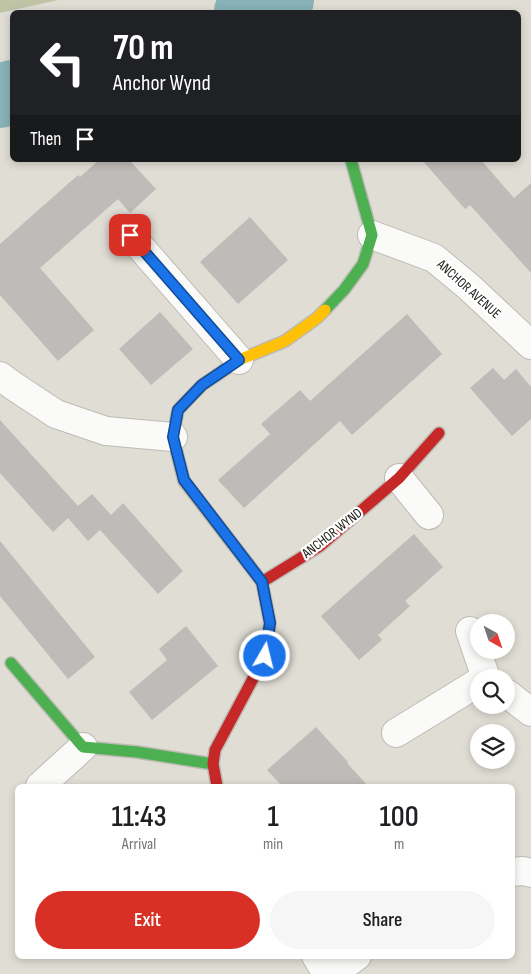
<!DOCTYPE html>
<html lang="en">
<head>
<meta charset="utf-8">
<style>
	body { margin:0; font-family:"Sofia Sans Condensed",sans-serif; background:#f6f6f6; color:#202124; height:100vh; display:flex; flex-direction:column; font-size:19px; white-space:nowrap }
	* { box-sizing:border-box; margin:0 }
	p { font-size:16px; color:#757577 }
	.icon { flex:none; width:28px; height:28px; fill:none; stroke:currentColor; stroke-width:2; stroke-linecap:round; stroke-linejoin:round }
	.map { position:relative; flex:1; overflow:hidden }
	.side { position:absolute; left:15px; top:784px; width:500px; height:175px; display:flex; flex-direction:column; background:#fff; border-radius:8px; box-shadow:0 2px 8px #0003 }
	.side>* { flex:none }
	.hud { position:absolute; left:10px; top:10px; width:511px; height:152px; border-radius:8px; box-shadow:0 2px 8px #0003; background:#202124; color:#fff; overflow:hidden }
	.needle { width:32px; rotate:140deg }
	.buttons { position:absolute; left:470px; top:614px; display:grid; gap:10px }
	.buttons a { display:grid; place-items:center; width:45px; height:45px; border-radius:50%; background:#fff; box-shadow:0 2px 8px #0003; font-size:25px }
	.pin { position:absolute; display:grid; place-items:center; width:42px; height:42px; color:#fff; margin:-21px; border-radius:10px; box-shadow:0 2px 8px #0006 }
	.me { position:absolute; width:55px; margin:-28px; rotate:8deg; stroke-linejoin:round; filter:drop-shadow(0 0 4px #0008) }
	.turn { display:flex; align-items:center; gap:18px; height:105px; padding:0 20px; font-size:22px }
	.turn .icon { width:65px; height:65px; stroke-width:2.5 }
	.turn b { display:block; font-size:35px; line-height:42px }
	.then { display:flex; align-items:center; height:48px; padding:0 20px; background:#0003; gap:10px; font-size:19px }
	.eta { display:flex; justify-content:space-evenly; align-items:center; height:85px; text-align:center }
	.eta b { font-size:30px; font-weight:600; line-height:35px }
	.primary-button { display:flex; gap:10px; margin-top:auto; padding:10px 20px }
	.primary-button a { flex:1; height:58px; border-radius:30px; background:#d93025; color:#fff; font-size:20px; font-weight:600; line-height:58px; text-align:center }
	.primary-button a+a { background:#f6f6f6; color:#202124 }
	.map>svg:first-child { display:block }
	.forest { fill:#bfc4a6 }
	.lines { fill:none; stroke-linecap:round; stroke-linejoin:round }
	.river { stroke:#88b2b8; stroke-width:64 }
	.building { fill:#bebbb9 }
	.street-casing { stroke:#bdbbb4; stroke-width:30 }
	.fast-casing { stroke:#bdbbb4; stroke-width:14 }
	.slow-casing { stroke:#bdbbb4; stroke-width:14 }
	.jam-casing { stroke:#bdbbb4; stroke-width:14 }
	.street { stroke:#fafaf9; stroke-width:28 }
	.fast { stroke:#4caf50; stroke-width:11 }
	.slow { stroke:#ffc107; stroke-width:11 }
	.jam { stroke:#c62828; stroke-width:11 }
	.route-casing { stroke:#114b97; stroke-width:12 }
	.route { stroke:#1a73e8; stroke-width:9 }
	.labels { text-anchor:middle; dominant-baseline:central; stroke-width:4.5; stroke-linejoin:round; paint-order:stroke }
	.street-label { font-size:14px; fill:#1a1914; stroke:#fff }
</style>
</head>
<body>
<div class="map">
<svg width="531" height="974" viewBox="0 0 531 974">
	<rect width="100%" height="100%" fill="#dfddd4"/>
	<path class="forest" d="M 0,0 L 58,0 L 0,13 Z"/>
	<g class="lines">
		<path class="river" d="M 246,12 L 282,0
			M 0,96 L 12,92"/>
	</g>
	<path class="building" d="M 99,160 L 129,160 L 156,189 L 130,213 L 118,199 L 40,268 L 94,330 L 58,361 L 0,295 L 0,244 L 78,175 L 80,177 Z
		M 422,160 L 481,160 L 514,198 L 531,183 L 531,273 L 470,205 L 465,209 Z
		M 250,217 L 288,260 L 238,304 L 200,262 Z
		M 160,312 L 193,349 L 151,385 L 119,349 Z
		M 407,314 L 442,354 L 352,435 L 340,421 L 244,508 L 218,480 L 270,434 L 261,424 L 300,390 L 310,401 Z
		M 493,368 L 504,380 L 516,369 L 531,387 L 531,419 L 512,436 L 470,388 Z
		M 0,420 L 78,506 L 92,494 L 111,515 L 123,503 L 183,571 L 158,594 L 100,530 L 88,541 L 68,518 L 53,532 L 0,473 Z
		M 414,534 L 443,567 L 405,601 L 410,606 L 378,635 L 382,640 L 359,660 L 321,616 Z
		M 0,541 L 95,657 L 68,679 L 0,596 Z
		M 186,626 L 218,666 L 152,720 L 129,692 L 167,660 L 159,649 Z
		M 316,727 L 348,762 L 347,763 L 368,786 L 282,786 L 267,770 Z"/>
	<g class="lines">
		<g class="street-casing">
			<path id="street" d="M 130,235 L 239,360
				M 372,235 L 434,258 L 469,287 L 531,345
				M 0,376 L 12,385 L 56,414 L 106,431 L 173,437
				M 399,478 L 429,515
				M 470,631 L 486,678
				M 506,693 L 531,712
				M 396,733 L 479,682
				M 40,786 L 83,747
				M 512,872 L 523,871 L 531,873
				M 316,956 L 327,974
				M 332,974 L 357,956"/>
		</g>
		<g class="fast-casing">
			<path id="fast" d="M 325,310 L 344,290 L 363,264 L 372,235 L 351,160
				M 11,663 L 83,747 L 137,752 L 213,764"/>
		</g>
		<g class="slow-casing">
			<path id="slow" d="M 249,565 L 184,481 L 173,437 L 178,410 L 202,385 L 239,360 L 285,341 L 317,318 L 325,310"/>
		</g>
		<g class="jam-casing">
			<path id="jam" d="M 262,582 L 320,546 L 399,478 L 439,433
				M 217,786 L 213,764 L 215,750 L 265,656 L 270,623 L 262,582 L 249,565"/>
		</g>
		<use href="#street" class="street"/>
		<use href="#fast" class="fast"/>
		<use href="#slow" class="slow"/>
		<use href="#jam" class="jam"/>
	</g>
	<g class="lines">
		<g class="route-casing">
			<path id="route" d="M 130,235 L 239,360 L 202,385 L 178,410 L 173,437 L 184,480 L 262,582 L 270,623 L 265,656"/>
		</g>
		<use href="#route" class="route"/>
	</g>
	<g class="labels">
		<g class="street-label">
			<text transform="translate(469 289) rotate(42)">ANCHOR AVENUE</text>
			<text transform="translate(332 533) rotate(-38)">ANCHOR WYND</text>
		</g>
	</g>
</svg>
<div class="buttons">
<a><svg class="needle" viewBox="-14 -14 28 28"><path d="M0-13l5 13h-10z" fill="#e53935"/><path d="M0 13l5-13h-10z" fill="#757577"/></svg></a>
<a><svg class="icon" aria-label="search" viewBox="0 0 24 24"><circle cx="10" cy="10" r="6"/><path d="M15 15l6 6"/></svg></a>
<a><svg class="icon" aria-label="layers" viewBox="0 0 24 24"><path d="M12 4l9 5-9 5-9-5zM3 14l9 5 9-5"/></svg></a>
</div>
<div class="pin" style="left:130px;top:235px;background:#d93025"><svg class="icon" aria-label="arrive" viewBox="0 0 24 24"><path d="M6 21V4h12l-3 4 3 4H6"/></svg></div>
<svg class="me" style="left:265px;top:656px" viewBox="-20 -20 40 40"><circle r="17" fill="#1a73e8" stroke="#fff" stroke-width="3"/><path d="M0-11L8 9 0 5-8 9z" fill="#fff"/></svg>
<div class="hud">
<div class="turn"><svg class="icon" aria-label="left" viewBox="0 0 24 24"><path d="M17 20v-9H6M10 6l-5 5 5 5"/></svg><div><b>70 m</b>Anchor Wynd</div></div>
<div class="then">Then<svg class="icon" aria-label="arrive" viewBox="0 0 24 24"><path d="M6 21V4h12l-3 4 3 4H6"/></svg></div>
</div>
<section class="side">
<div class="eta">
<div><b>11:43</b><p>Arrival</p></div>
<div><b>1</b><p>min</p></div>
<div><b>100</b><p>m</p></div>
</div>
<div class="primary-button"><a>Exit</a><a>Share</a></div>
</section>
</div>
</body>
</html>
